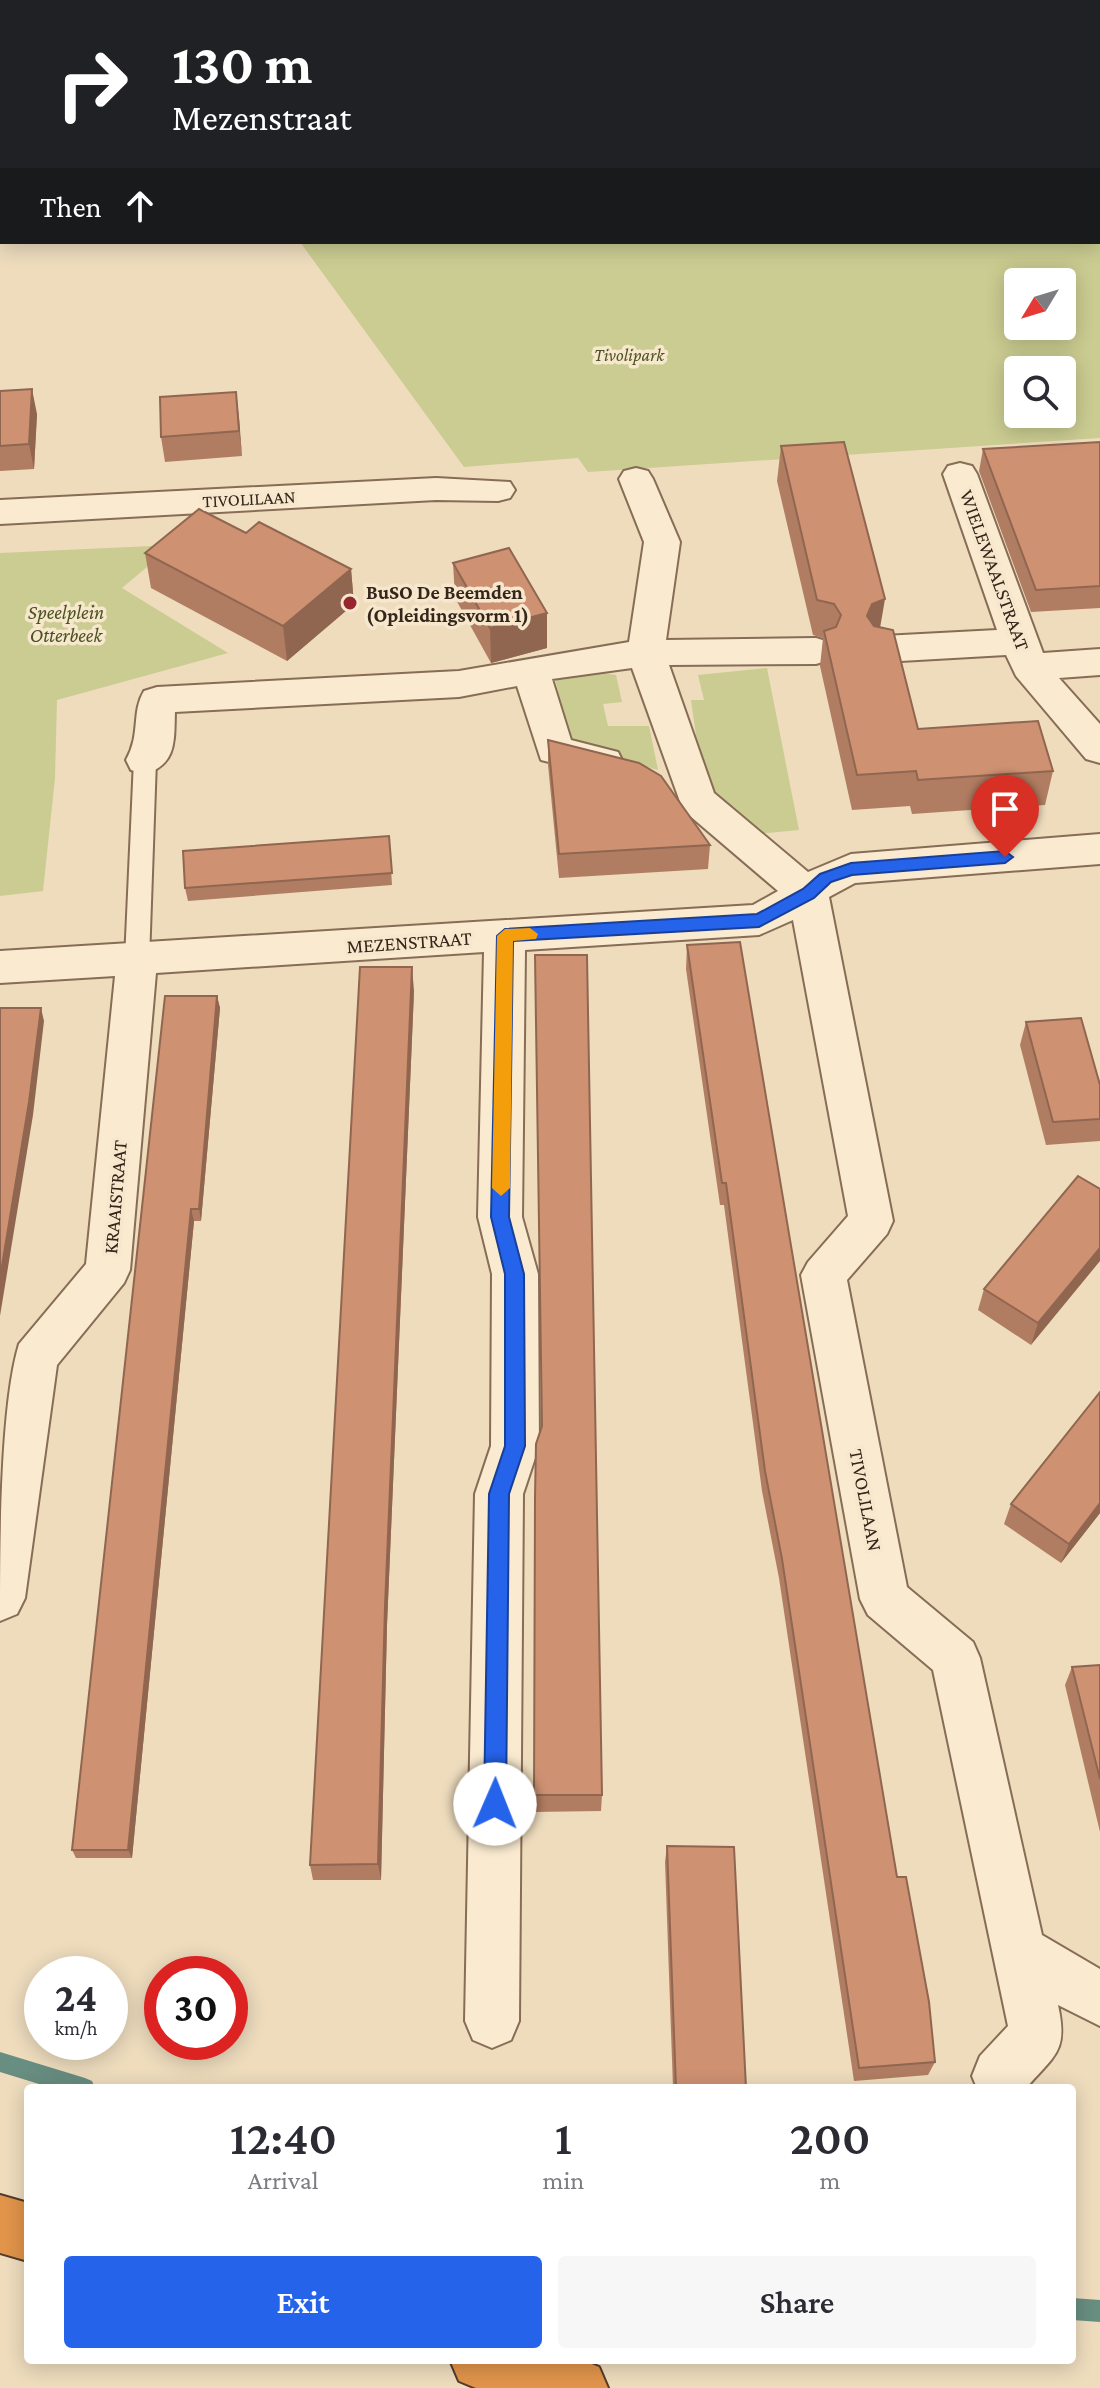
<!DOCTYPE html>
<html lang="en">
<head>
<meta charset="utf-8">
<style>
	body { margin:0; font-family:"Crimson Pro",serif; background:#f7f7f7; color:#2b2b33; height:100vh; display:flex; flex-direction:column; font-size:30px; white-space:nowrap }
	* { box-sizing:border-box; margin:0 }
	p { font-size:26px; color:#7c7c81 }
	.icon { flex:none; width:44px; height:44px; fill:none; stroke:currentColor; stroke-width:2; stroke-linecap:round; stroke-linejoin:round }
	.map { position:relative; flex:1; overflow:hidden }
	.drawer { position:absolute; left:24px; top:2084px; width:1052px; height:280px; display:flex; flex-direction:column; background:#fff; border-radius:8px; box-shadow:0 4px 20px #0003 }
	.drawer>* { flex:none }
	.guide { position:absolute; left:0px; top:0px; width:1100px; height:244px; box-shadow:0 4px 20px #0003; background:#202124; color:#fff; overflow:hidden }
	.needle { width:52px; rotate:232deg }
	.tools { position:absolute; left:1004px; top:268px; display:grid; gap:16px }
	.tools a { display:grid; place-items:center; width:72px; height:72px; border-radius:8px; background:#fff; box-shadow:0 4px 20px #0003; font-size:40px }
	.speed { position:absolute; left:24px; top:1956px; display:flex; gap:16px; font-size:40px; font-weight:700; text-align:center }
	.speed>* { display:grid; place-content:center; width:104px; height:104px; border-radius:50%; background:#fff; box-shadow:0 4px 20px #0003; line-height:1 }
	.speed small { font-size:20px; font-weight:400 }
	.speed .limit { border:12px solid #d22; background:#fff; color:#111 }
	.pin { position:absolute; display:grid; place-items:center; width:68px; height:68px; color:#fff; margin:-82px -34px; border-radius:50% 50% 50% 0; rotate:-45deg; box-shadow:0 0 8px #0007 }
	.pin .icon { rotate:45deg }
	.me { position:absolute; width:88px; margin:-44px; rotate:1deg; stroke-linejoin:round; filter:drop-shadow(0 0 6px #0008) }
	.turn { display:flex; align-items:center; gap:28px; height:168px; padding:0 40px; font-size:36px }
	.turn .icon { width:104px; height:104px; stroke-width:2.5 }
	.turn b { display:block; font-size:56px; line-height:68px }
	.then { display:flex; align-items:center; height:76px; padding:0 40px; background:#0003; gap:16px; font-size:30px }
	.eta { display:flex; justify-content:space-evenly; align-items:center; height:136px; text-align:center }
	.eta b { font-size:48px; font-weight:600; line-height:56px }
	.action { display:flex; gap:16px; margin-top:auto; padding:16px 40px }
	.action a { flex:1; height:92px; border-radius:8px; background:#2563eb; color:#fff; font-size:32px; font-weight:600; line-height:92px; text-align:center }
	.action a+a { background:#f7f7f7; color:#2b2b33 }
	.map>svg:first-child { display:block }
	.green { fill:#cacc91; fill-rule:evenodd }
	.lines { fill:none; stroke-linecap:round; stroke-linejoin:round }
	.stream { fill:#688d81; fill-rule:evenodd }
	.lane-casing { stroke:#876c56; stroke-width:4 }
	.street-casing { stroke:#876c56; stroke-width:4 }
	.highway-casing { stroke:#543b2b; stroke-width:4 }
	.lane { fill:#f9ead0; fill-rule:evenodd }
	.street { fill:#f9ead0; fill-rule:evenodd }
	.highway { fill:#e1944a; fill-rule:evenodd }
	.wall { fill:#b17d62 }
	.shaded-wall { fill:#906650 }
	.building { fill:#ce9172; stroke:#906650; stroke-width:2 }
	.route { fill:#2563eb; stroke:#184099; stroke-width:2 }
	.slow { fill:#f59e0b }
	.poi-dot { fill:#97252e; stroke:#f6e7cd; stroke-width:3 }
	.labels { text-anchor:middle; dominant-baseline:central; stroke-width:7; stroke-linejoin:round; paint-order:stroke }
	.far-park-label { font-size:18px; font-style:italic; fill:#4a5221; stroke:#f6e7cd }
	.far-street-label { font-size:18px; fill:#35261b; stroke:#f6e7cd }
	.street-label { font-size:20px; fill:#35261b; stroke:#f6e7cd }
	.poi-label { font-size:20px; font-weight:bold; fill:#35261b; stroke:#f6e7cd; text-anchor:start }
	.park-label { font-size:20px; font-style:italic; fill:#4a5221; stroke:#f6e7cd }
</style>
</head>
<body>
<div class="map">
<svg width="1100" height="2388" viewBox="0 0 1100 2388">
	<rect width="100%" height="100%" fill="#eedcbd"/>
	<path class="green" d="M 123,0 L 1100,0 L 1100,438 L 588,472 L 578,458 L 464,467 L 300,242 L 1098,242 L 1098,2 ZM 1018,282 L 1062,282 L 1062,326 L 1018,326 ZM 1018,370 L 1062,370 L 1062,414 L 1018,414 Z
		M 173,545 L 122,588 L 228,653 L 57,700 L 55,778 L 43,891 L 0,896 L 0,553 Z
		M 767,668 L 799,830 L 757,834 L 704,791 L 691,700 L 704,700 L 698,675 Z
		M 585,670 L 616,675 L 622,702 L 603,704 L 608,726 L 649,726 L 658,770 L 569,744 L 555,678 Z"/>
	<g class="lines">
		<path class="stream" d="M 0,2052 L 85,2078 L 92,2081 L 95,2088 L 52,2088 L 0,2072 Z
			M 1072,2298 L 1100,2300 L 1100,2322 L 1072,2320 Z"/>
		<g class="lane-casing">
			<path id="lane" d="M 145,752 L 156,760 L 149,960 L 146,967 L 128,967 L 125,960 L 134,760 Z"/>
		</g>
		<g class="street-casing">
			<path id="street" d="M 0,134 L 2,134 L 0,153 Z
				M 960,463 L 972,466 L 977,474 L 1043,653 L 1100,649 L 1100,675 L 1059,678 L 1100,724 L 1100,763 L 1086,759 L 1016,676 L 1006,655 L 883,662 L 870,658 L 865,649 L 870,640 L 883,636 L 997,630 L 943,474 L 948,466 Z
				M 636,468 L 648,471 L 653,479 L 680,542 L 666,640 L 816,638 L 829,642 L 834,651 L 829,660 L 816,664 L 669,665 L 714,793 L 808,872 L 851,854 L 1100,834 L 1100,864 L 855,883 L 829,897 L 893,1221 L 887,1234 L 847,1280 L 907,1587 L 973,1642 L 980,1658 L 1042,1935 L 1100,1969 L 1100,2026 L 1058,2005 C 1068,2051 1056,2054 1026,2088 L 977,2088 L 972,2076 L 980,2056 L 1008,2026 L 933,1670 L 868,1615 L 860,1599 L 801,1275 L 808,1262 L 848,1216 L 793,920 L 759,935 L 525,950 L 522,1217 L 538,1274 L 539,1446 L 523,1494 L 519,2021 L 511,2040 L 492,2048 L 473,2040 L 465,2021 L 475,1494 L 491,1446 L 492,1274 L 478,1217 L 484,952 L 156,973 L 130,1270 L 124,1283 L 57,1365 L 25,1598 L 17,1614 L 0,1621 C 0,1548 0,1406 19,1344 L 86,1264 L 115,976 L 0,983 L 0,951 L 753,905 L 778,891 L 683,810 L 632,668 L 552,679 L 571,740 L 618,752 L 623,762 L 618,772 L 604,776 L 541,760 L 517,686 L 459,697 L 175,712 C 174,741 177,764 145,774 L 131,770 L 126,760 C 141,733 131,713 144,691 L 157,687 L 459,671 L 629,642 L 644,542 L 619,479 L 624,471 Z
				M 436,478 L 510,482 L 515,490 L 510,498 L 498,501 L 436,500 L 0,524 L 0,500 Z"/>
		</g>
		<g class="highway-casing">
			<path id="highway" d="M 0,2195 L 28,2203 L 28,2261 L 0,2253 Z
				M 450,2360 L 582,2360 L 599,2367 L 608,2388 L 476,2388 L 459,2381 Z"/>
		</g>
		<use href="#lane" class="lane"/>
		<use href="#street" class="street"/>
		<use href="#highway" class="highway"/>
	</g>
	<path class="wall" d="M 715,0 L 817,0 L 819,2 L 717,2 Z
		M 0,391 L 37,414 L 34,469 L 0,471 Z
		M 236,392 L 242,456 L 165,462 L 161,437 Z
		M 1100,442 L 1100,608 L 1031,612 L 979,471 L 983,449 Z
		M 781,446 L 880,627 L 918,729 L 1053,771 L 1045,805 L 912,814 L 910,806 L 852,810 L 820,666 L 823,638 L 813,635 L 777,481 Z
		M 246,533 L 351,569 L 354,604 L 287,661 L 151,588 L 145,553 Z
		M 453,563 L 547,613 L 547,648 L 491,663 L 455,598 Z
		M 548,740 L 710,845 L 708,869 L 559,878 L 548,765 Z
		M 389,836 L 392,885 L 188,901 L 185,888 Z
		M 687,945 L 897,1877 L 935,2062 L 928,2075 L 854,2081 L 779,1578 L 762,1491 L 724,1205 L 720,1205 L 686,969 Z
		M 414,991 L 387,1625 L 381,1880 L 313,1880 L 310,1865 Z
		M 217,996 L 220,1008 L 201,1221 L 194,1221 L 132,1858 L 76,1858 L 72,1850 Z
		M 1026,1022 L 1100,1085 L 1100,1141 L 1046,1145 L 1020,1045 Z
		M 1100,1189 L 1031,1345 L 978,1310 L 984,1289 Z
		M 535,1497 L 602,1795 L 601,1811 L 534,1812 Z
		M 1011,1504 L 1100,1513 L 1061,1563 L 1004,1524 Z
		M 1100,1665 L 1100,1832 L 1065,1685 L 1072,1667 Z
		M 667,1846 L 746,2088 L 673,2088 L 665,1862 Z"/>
	<path class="shaded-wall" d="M 2,202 L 2,229 L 0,229 L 0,203 Z
		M 32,389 L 37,414 L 34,469 L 29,444 Z
		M 236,392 L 239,417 L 242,456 L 239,431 Z
		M 351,569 L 354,604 L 287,661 L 283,626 Z
		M 885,599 L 879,634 L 867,616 L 872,604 Z
		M 547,613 L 547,648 L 491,663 L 490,628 Z
		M 412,967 L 414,991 L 387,1625 L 381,1880 L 378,1864 L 385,1606 Z
		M 217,996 L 220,1008 L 201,1221 L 199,1209 Z
		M 41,1008 L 44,1021 L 33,1115 L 0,1316 L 0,1278 Z
		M 191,1209 L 194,1221 L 132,1858 L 128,1850 Z
		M 1100,1248 L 1100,1261 L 1031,1345 L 1038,1323 Z
		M 1100,1503 L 1100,1513 L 1061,1563 L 1069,1544 Z"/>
	<path class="building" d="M 728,0 L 817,0 L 819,2 L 730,2 Z
		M 0,158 L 2,158 L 2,202 L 0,203 Z
		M 32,389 L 29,444 L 0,446 L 0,391 Z
		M 236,392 L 239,431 L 161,437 L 160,397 Z
		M 844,442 L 885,599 L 872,604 L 867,616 L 874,626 L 893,630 L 918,729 L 1038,721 L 1053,771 L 918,780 L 916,771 L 857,775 L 824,631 L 836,627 L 841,615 L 834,604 L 817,600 L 781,446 Z
		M 1100,442 L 1100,586 L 1036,590 L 983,449 Z
		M 199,509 L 246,533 L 259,522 L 351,569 L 283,626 L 145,553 Z
		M 509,548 L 547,613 L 490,628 L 453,563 Z
		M 548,740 L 639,763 L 661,776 L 710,845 L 559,854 Z
		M 389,836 L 392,873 L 185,888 L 183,851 Z
		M 740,942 L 897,1877 L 906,1877 L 929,2002 L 935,2062 L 859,2068 L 782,1559 L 765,1471 L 726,1183 L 722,1183 L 687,945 Z
		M 535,955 L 587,955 L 602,1795 L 534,1795 L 535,1497 L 536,1444 L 542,1426 Z
		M 360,967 L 412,967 L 385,1606 L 378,1864 L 310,1865 Z
		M 165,996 L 217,996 L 199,1209 L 191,1209 L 128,1850 L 72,1850 Z
		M 0,1008 L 41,1008 L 29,1102 L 0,1278 Z
		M 1081,1018 L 1100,1085 L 1100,1119 L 1053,1122 L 1026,1022 Z
		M 1078,1176 L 1100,1189 L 1100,1248 L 1038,1323 L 984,1289 Z
		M 1100,1392 L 1100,1503 L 1069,1544 L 1011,1504 Z
		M 1100,1665 L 1100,1779 L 1072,1667 Z
		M 667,1846 L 734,1847 L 746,2088 L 676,2088 Z"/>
	<path class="route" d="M 1005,851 L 1013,857 L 1005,863 L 852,875 L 831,882 L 814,898 L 759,927 L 513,941 L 509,1217 L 524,1274 L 525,1446 L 509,1494 L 506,1804 L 502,1811 L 495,1814 L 487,1811 L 484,1804 L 489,1494 L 505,1446 L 505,1274 L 491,1217 L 497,936 L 505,929 L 757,914 L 803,889 L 820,874 L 851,863 Z"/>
	<path class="slow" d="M 530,928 L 538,934 L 536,939 L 513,941 L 510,1188 L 501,1196 L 492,1188 L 497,936 L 505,929 Z"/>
	<circle class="poi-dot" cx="350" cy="603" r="8"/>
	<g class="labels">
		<g class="far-park-label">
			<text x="629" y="355">Tivolipark</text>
		</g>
		<g class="far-street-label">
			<text transform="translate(249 499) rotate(-3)">TIVOLILAAN</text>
		</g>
		<g class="street-label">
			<text transform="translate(995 570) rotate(70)">WIELEWAALSTRAAT</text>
			<text transform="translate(409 942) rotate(-4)">MEZENSTRAAT</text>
			<text transform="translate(115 1197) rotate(-85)">KRAAISTRAAT</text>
			<text transform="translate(866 1500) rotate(79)">TIVOLILAAN</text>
		</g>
		<g class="poi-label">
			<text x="366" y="592">BuSO De Beemden<tspan x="366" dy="23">(Opleidingsvorm 1)</tspan></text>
		</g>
		<g class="park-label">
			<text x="66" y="612">Speelplein<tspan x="66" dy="23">Otterbeek</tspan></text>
		</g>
	</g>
</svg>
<div class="tools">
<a><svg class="needle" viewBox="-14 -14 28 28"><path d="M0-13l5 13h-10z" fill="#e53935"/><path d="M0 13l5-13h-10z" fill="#7c7c81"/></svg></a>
<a><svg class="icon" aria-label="search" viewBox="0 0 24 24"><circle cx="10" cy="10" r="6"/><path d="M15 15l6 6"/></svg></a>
</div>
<div class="speed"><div>24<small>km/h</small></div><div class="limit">30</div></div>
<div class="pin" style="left:1005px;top:857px;background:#d93025"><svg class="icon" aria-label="arrive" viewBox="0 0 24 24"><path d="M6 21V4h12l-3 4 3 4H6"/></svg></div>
<svg class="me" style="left:495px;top:1804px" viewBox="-20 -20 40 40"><circle r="19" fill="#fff"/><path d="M0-13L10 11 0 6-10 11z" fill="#2563eb"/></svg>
<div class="guide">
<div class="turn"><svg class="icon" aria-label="right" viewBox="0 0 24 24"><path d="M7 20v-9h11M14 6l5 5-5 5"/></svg><div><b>130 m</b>Mezenstraat</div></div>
<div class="then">Then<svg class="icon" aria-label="ahead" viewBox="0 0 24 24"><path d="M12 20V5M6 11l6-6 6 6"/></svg></div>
</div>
<section class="drawer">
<div class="eta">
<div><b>12:40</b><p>Arrival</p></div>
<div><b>1</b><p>min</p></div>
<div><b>200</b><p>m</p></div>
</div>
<div class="action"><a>Exit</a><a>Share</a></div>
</section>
</div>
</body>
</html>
